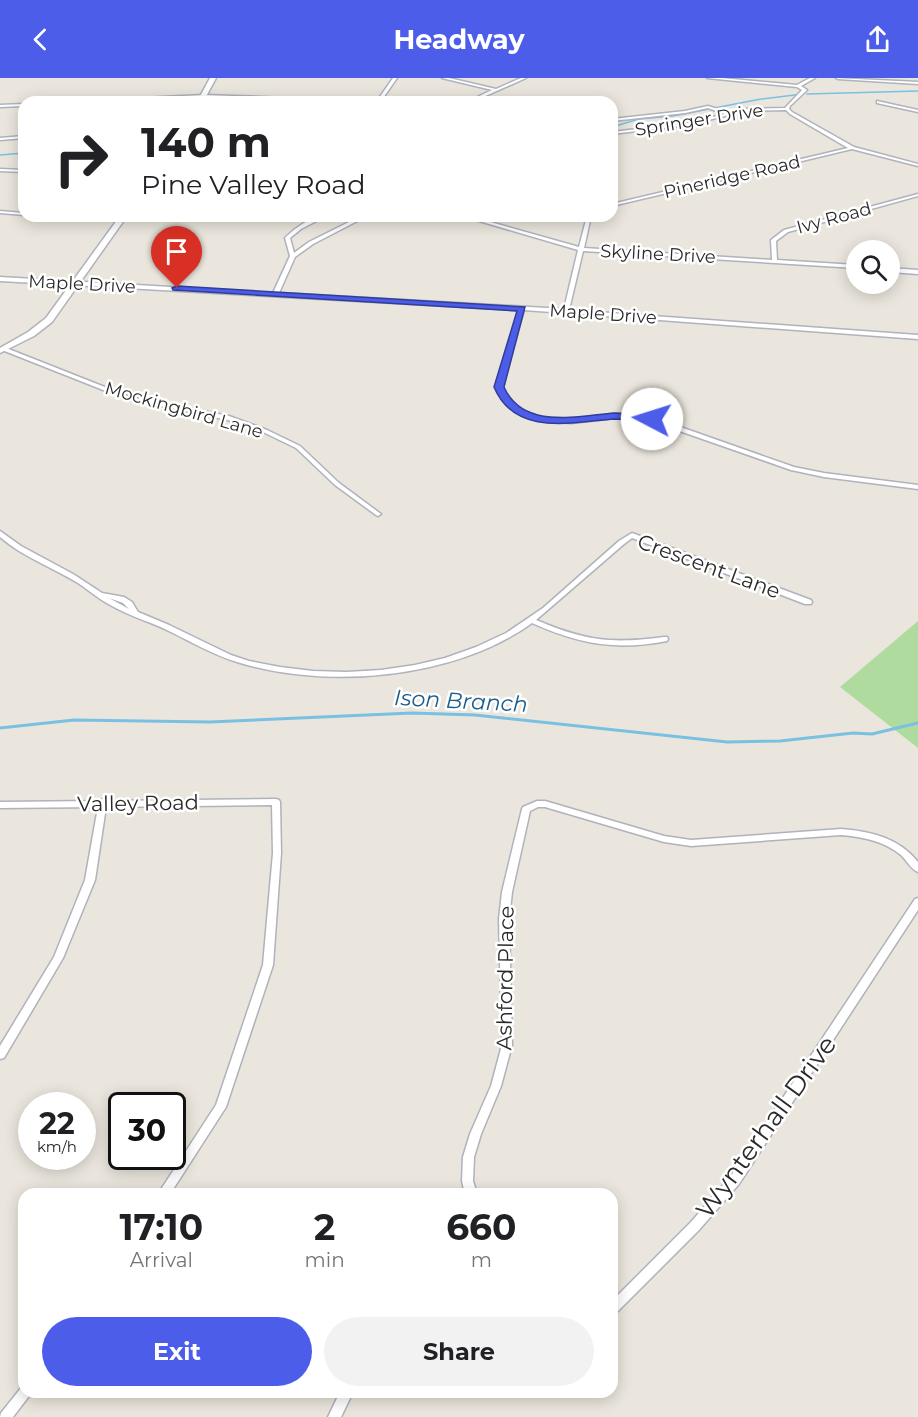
<!DOCTYPE html>
<html lang="en">
<head>
<meta charset="utf-8">
<style>
	body { margin:0; font-family:Montserrat,sans-serif; background:#f2f2f2; color:#202124; height:100vh; display:flex; flex-direction:column; font-size:22px; white-space:nowrap }
	* { box-sizing:border-box; margin:0 }
	p { font-size:20px; color:#757577 }
	.icon { flex:none; width:33px; height:33px; fill:none; stroke:currentColor; stroke-width:2; stroke-linecap:round; stroke-linejoin:round }
	.map { position:relative; flex:1; overflow:hidden }
	.drawer { position:absolute; left:18px; top:1110px; width:600px; height:210px; display:flex; flex-direction:column; background:#fff; border-radius:18px; box-shadow:0 3px 15px #0003 }
	.drawer>* { flex:none }
	.banner { position:absolute; left:18px; top:18px; width:600px; height:126px; border-radius:18px; box-shadow:0 3px 15px #0003; background:#fff; color:#202124; overflow:hidden }
	.controls { position:absolute; left:846px; top:162px; display:grid; gap:12px }
	.controls a { display:grid; place-items:center; width:54px; height:54px; border-radius:50%; background:#fff; box-shadow:0 3px 15px #0003; font-size:30px }
	.speed { position:absolute; left:18px; top:1014px; display:flex; gap:12px; font-size:30px; font-weight:700; text-align:center }
	.speed>* { display:grid; place-content:center; width:78px; height:78px; border-radius:50%; background:#fff; box-shadow:0 3px 15px #0003; line-height:1 }
	.speed small { font-size:15px; font-weight:400 }
	.speed .limit { border:3px solid #111; border-radius:9px; background:#fff; color:#111 }
	.pin { position:absolute; display:grid; place-items:center; width:51px; height:51px; color:#fff; margin:-62px -26px; border-radius:50% 50% 50% 0; rotate:-45deg; box-shadow:0 0 6px #0007 }
	.pin .icon { rotate:45deg }
	.me { position:absolute; width:66px; margin:-33px; rotate:275deg; stroke-linejoin:round; filter:drop-shadow(0 0 4px #0008) }
	.turn { display:flex; align-items:center; gap:21px; height:126px; padding:0 24px; font-size:27px }
	.turn .icon { width:78px; height:78px; stroke-width:2.5 }
	.turn b { display:block; font-size:42px; line-height:51px }
	.eta { display:flex; justify-content:space-evenly; align-items:center; height:102px; text-align:center }
	.eta b { font-size:36px; font-weight:700; line-height:42px }
	.primary-button { display:flex; gap:12px; margin-top:auto; padding:12px 24px }
	.primary-button a { flex:1; height:69px; border-radius:36px; background:#4c5ee9; color:#fff; font-size:24px; font-weight:700; line-height:69px; text-align:center }
	.primary-button a+a { background:#f2f2f2; color:#202124 }
	header { display:flex; justify-content:space-between; align-items:center; height:78px; padding:0 24px; background:#4c5ee9; color:#fff; font-size:27px; font-weight:700 }
	.map>svg:first-child { display:block }
	.green { fill:#afdc9e }
	.lines { fill:none; stroke-linecap:round; stroke-linejoin:round }
	.stream-far1 { stroke:#79c0e3; stroke-width:1.5 }
	.stream { stroke:#79c0e3; stroke-width:3 }
	.street-casing { stroke:#b0b2bc; stroke-width:3 }
	.secondary-casing { stroke:#b0b2bc; stroke-width:3 }
	.street { fill:#fff; fill-rule:evenodd }
	.secondary { fill:#fff; fill-rule:evenodd }
	.route { fill:#4c5ee9; stroke:#313d97; stroke-width:1.5 }
	.labels { text-anchor:middle; dominant-baseline:central; stroke-width:5; stroke-linejoin:round; paint-order:stroke }
	.far-street-label { font-size:18px; fill:#2a2a2a; stroke:#fff }
	.street-label { font-size:21px; fill:#2a2a2a; stroke:#fff }
	.water-label { font-size:22px; font-style:italic; fill:#1a5e8e; stroke:#fff }
	.near-street-label { font-size:26px; fill:#2a2a2a; stroke:#fff }
</style>
</head>
<body>
<header><svg class="icon" aria-label="back" viewBox="0 0 24 24"><path d="M15 5l-7 7 7 7"/></svg>Headway<svg class="icon" aria-label="share" viewBox="0 0 24 24"><path d="M12 15V3M7 8l5-5 5 5M5 13v7h14v-7"/></svg></header>
<div class="map">
<svg width="918" height="1339" viewBox="0 0 918 1339">
	<rect width="100%" height="100%" fill="#eae6dd"/>
	<path class="green" d="M 918,543 L 918,670 L 840,609 Z"/>
	<g class="lines">
		<path class="stream-far1" d="M 807,16 L 918,13
			M 612,49 L 639,41 L 673,38 L 761,21 L 803,16
			M 0,77 L 24,75"/>
		<path class="stream" d="M 0,650 L 74,642 L 210,644 L 412,635 L 475,637 L 727,664 L 780,663 L 853,655 L 872,656 L 918,645"/>
		<g class="street-casing">
			<path id="street" d="M 393,0 L 397,0 L 381,23 L 385,24 L 204,19 L 105,24 L 78,24 L 80,23 L 204,17 L 377,23 Z
				M 442,0 L 449,0 L 496,11 L 521,0 L 526,0 L 472,24 L 467,24 L 492,12 Z
				M 707,0 L 722,0 L 797,7 L 810,0 L 815,0 L 801,8 L 807,12 L 790,28 L 789,31 L 792,34 L 854,69 L 918,86 L 918,88 L 852,71 L 612,128 L 612,126 L 848,70 L 790,36 L 786,32 L 745,33 L 688,47 L 612,56 L 612,54 L 688,45 L 725,36 L 708,30 L 685,35 L 612,43 L 612,41 L 685,33 L 708,28 L 730,35 L 745,31 L 785,30 L 802,12 L 797,9 Z
				M 836,0 L 918,4 L 918,6 L 838,1 Z
				M 877,23 L 918,32 L 918,34 L 877,25 Z
				M 24,26 L 24,28 L 0,29 L 0,27 Z
				M 24,58 L 24,60 L 0,62 L 0,60 Z
				M 0,91 L 24,92 L 24,94 L 0,93 Z
				M 918,116 L 918,118 L 788,154 L 776,163 L 777,182 L 856,187 L 856,190 L 583,173 L 569,232 L 918,257 L 918,261 L 524,232 L 502,309 L 508,321 L 520,332 L 541,339 L 571,341 L 616,336 L 652,339 L 794,389 L 824,395 L 918,407 L 918,411 L 824,399 L 791,392 L 651,343 L 616,340 L 571,345 L 540,343 L 516,334 L 503,323 L 496,309 L 519,232 L 0,203 L 0,199 L 273,215 L 290,178 L 285,160 C 295,150 311,138 326,138 L 301,151 L 290,160 L 294,175 L 309,164 L 361,138 L 367,138 L 313,166 L 295,179 L 279,215 L 564,231 L 578,172 L 462,138 L 469,138 L 579,169 L 587,138 L 591,138 L 584,170 L 772,182 L 771,162 L 784,152 Z
				M 0,133 L 24,135 L 24,137 L 0,135 Z
				M 74,138 C 90,138 110,135 125,140 L 123,141 L 76,139 Z
				M 890,190 L 918,192 L 918,196 L 890,194 Z
				M 2,270 L 6,270 L 130,319 L 229,338 L 267,352 L 300,368 L 339,405 L 381,436 L 378,438 L 376,437 L 335,407 L 296,370 L 263,354 L 228,342 L 126,321 L 2,272 Z
				M 0,453 L 21,468 L 73,496 L 102,515 L 124,519 L 132,524 L 138,534 L 169,547 L 231,577 L 249,583 L 280,589 L 313,593 L 347,594 L 381,592 L 415,587 L 445,580 L 476,569 L 506,555 L 543,530 L 619,463 L 632,455 L 811,522 L 812,524 L 811,526 L 805,526 L 632,460 L 624,466 L 536,542 C 586,563 611,566 664,559 L 667,559 L 668,561 L 667,563 C 615,573 579,566 532,545 C 455,601 326,612 237,584 C 214,577 193,565 171,554 C 152,544 131,539 112,528 C 100,522 90,513 78,505 C 52,489 23,479 0,459 ZM 109,520 L 123,525 L 129,531 Z
				M 103,721 L 107,723 L 276,721 L 279,722 L 280,724 L 281,775 L 273,887 L 226,1029 L 170,1116 L 158,1116 L 216,1027 L 263,887 L 273,775 L 272,727 L 106,729 L 95,802 L 63,880 L 4,980 L 0,981 L 0,968 L 54,879 L 85,802 L 98,729 L 0,730 L 0,724 L 99,723 Z
				M 537,723 L 545,723 L 664,758 L 691,762 L 841,751 C 870,753 899,760 918,784 L 918,794 C 911,791 907,783 901,777 C 884,763 863,759 841,757 L 691,768 L 664,764 L 545,729 L 538,729 L 530,733 L 512,814 L 509,841 L 512,967 L 501,1008 L 481,1056 L 474,1079 L 473,1103 L 477,1116 L 465,1116 L 462,1103 L 463,1079 L 470,1056 L 491,1008 L 502,967 L 499,841 L 502,814 L 522,731 L 523,729 Z
				M 918,820 L 918,832 L 739,1106 L 699,1152 L 616,1235 L 612,1237 L 612,1223 L 691,1144 L 731,1098 L 915,821 Z
				M 24,1308 L 24,1314 L 31,1314 L 29,1318 L 13,1339 L 0,1339 L 1,1335 L 21,1310 Z
				M 340,1314 L 353,1314 L 341,1339 L 328,1339 Z"/>
		</g>
		<g class="secondary-casing">
			<path id="secondary" d="M 210,0 L 216,0 L 203,24 L 197,24 Z
				M 120,138 L 127,138 L 52,244 L 34,258 L 0,275 L 0,270 L 28,254 L 46,240 Z"/>
		</g>
		<use href="#street" class="street"/>
		<use href="#secondary" class="secondary"/>
	</g>
	<path class="route" d="M 177,208 L 525,229 L 504,309 C 523,352 577,338 614,335 C 626,335 640,337 652,338 L 657,341 L 652,344 C 640,343 627,341 614,341 C 572,344 515,359 494,309 L 517,233 L 173,212 L 172,210 Z"/>
	<g class="labels">
		<g class="far-street-label">
			<text transform="translate(699 42) rotate(-9)">Springer Drive</text>
			<text transform="translate(732 99) rotate(-13)">Pineridge Road</text>
			<text transform="translate(834 140) rotate(-15)">Ivy Road</text>
			<text transform="translate(658 176) rotate(3)">Skyline Drive</text>
			<text transform="translate(82 206) rotate(3)">Maple Drive</text>
			<text transform="translate(603 236) rotate(4)">Maple Drive</text>
			<text transform="translate(184 332) rotate(16)">Mockingbird Lane</text>
		</g>
		<g class="street-label">
			<text transform="translate(709 488) rotate(20)">Crescent Lane</text>
			<text transform="translate(138 725) rotate(-1)">Valley Road</text>
			<text transform="translate(505 900) rotate(-89)">Ashford Place</text>
		</g>
		<g class="water-label">
			<text transform="translate(461 623) rotate(3)">Ison Branch</text>
		</g>
		<g class="near-street-label">
			<text transform="translate(766 1049) rotate(-54)">Wynterhall Drive</text>
		</g>
	</g>
</svg>
<div class="controls">
<a><svg class="icon" aria-label="search" viewBox="0 0 24 24"><circle cx="10" cy="10" r="6"/><path d="M15 15l6 6"/></svg></a>
</div>
<div class="speed"><div>22<small>km/h</small></div><div class="limit">30</div></div>
<div class="pin" style="left:177px;top:210px;background:#d93025"><svg class="icon" aria-label="arrive" viewBox="0 0 24 24"><path d="M6 21V4h12l-3 4 3 4H6"/></svg></div>
<svg class="me" style="left:652px;top:341px" viewBox="-20 -20 40 40"><circle r="19" fill="#fff"/><path d="M0-13L10 11 0 6-10 11z" fill="#4c5ee9"/></svg>
<div class="banner">
<div class="turn"><svg class="icon" aria-label="right" viewBox="0 0 24 24"><path d="M7 20v-9h11M14 6l5 5-5 5"/></svg><div><b>140 m</b>Pine Valley Road</div></div>
</div>
<section class="drawer">
<div class="eta">
<div><b>17:10</b><p>Arrival</p></div>
<div><b>2</b><p>min</p></div>
<div><b>660</b><p>m</p></div>
</div>
<div class="primary-button"><a>Exit</a><a>Share</a></div>
</section>
</div>
</body>
</html>
